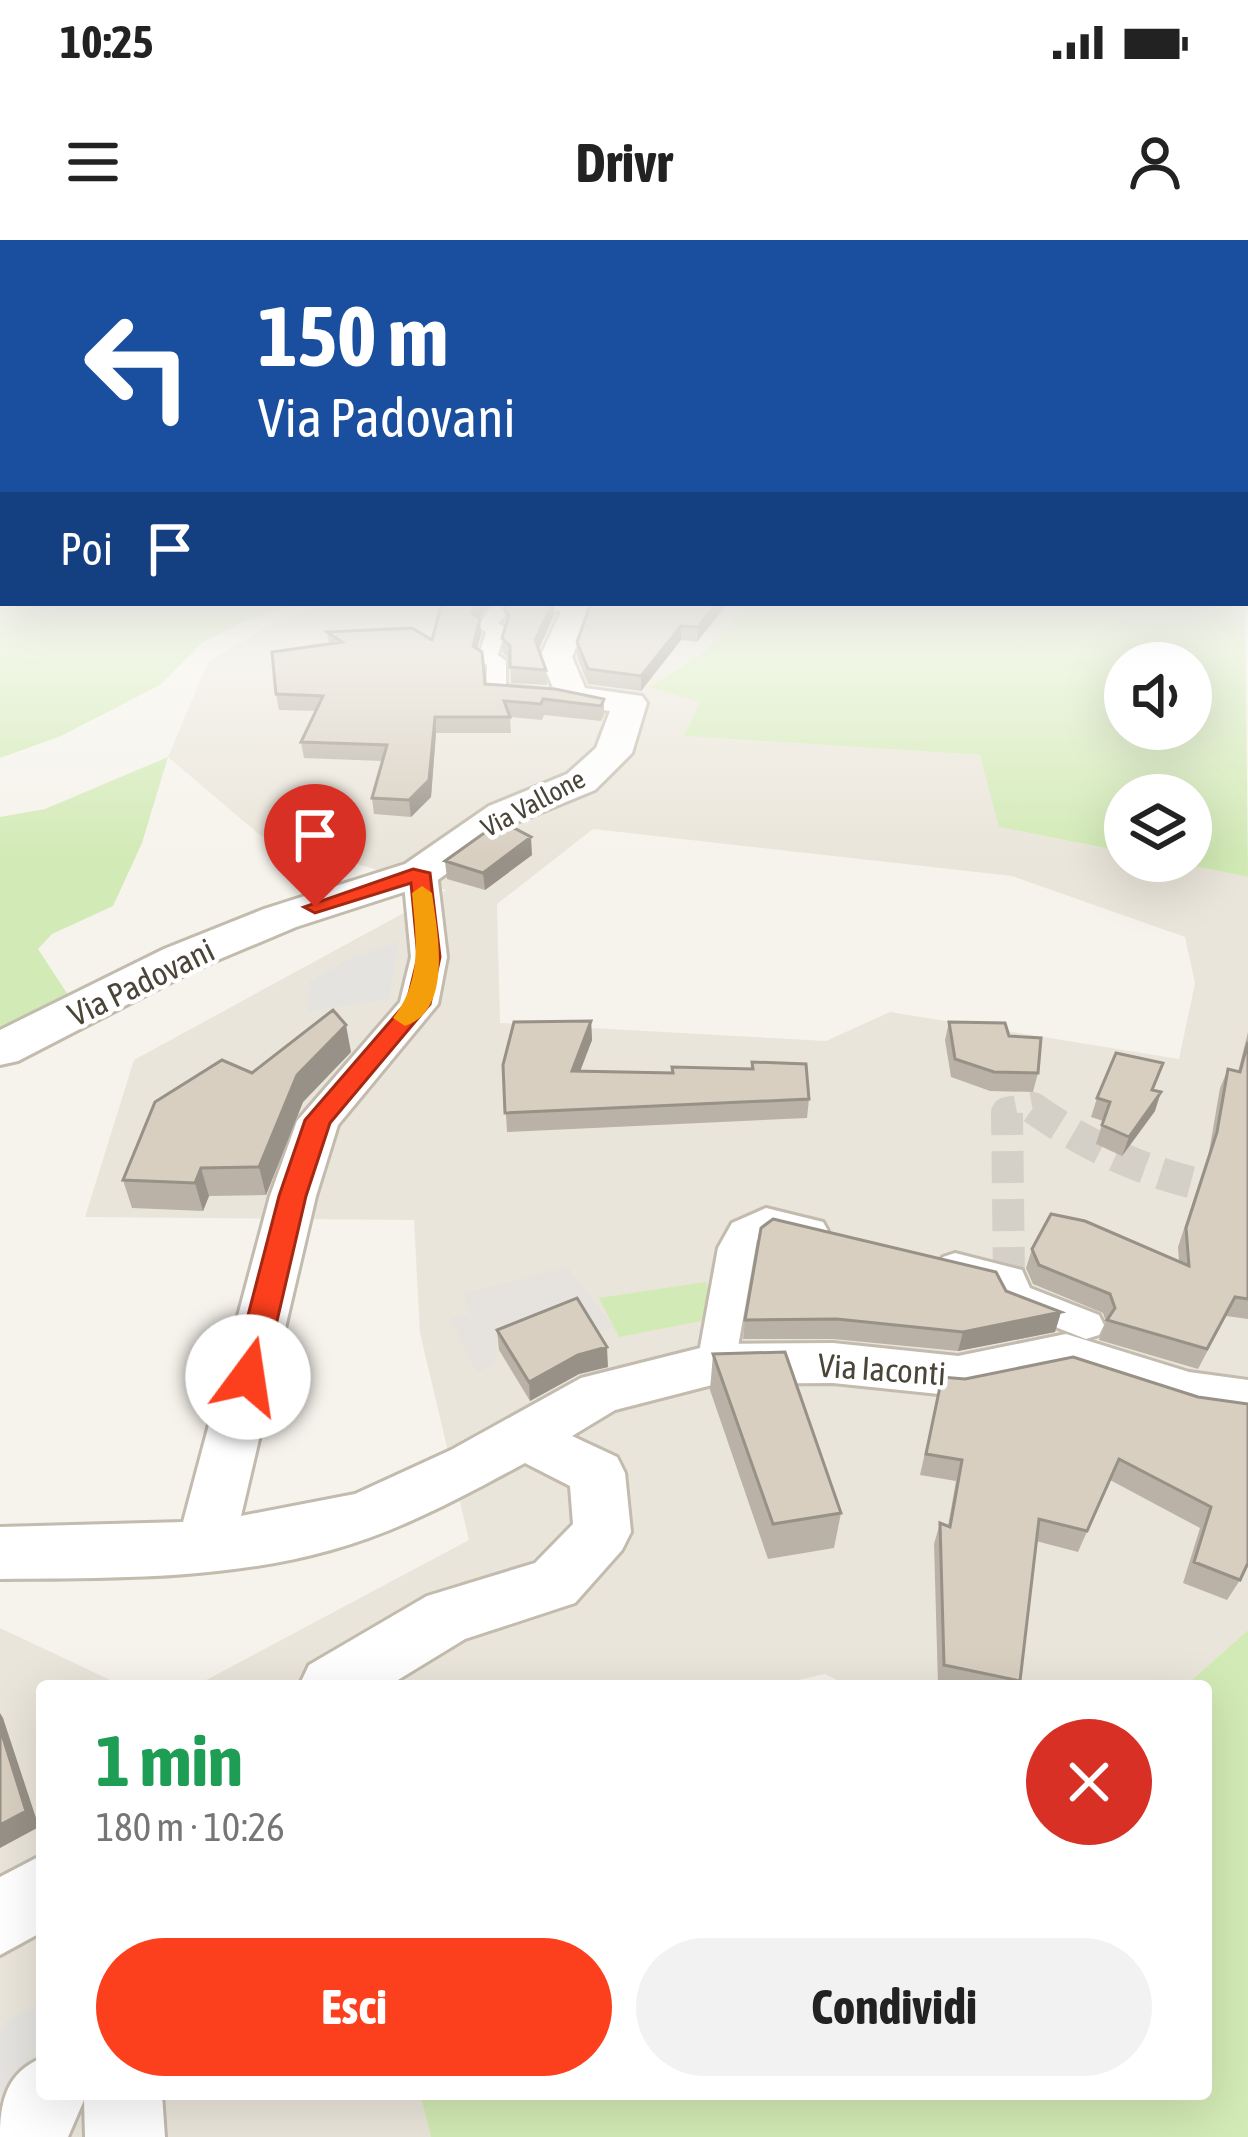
<!DOCTYPE html>
<html lang="it">
<head>
<meta charset="utf-8">
<style>
	body { margin:0; font-family:"Asap Condensed",sans-serif; background:#f2f2f2; color:#222; height:100vh; display:flex; flex-direction:column; font-size:45px; white-space:nowrap }
	* { box-sizing:border-box; margin:0 }
	p { font-size:39px; color:#767676 }
	.icon { flex:none; width:66px; height:66px; fill:none; stroke:currentColor; stroke-width:2; stroke-linecap:round; stroke-linejoin:round }
	.map { position:relative; flex:1; overflow:hidden }
	.drawer { position:absolute; left:36px; top:1440px; width:1176px; height:420px; display:flex; flex-direction:column; background:#fff; border-radius:12px; box-shadow:0 12px 48px #0002 }
	.drawer>* { flex:none }
	.hud { position:absolute; left:0px; top:0px; width:1248px; height:366px; box-shadow:0 12px 48px #0002; background:#1a4fa0; color:#fff; overflow:hidden }
	.controls { position:absolute; left:1104px; top:402px; display:grid; gap:24px }
	.controls a { display:grid; place-items:center; width:108px; height:108px; border-radius:50%; background:#fff; box-shadow:0 12px 48px #0002; font-size:60px }
	.pin { position:absolute; display:grid; place-items:center; width:102px; height:102px; color:#fff; margin:-123px -51px; border-radius:50% 50% 50% 0; rotate:-45deg; box-shadow:0 0 12px #0007 }
	.pin .icon { rotate:45deg }
	.me { position:absolute; width:132px; margin:-66px; rotate:14deg; stroke-linejoin:round; filter:drop-shadow(0 0 9px #0008) }
	.turn { display:flex; align-items:center; gap:42px; height:252px; padding:0 60px; font-size:54px }
	.turn .icon { width:156px; height:156px; stroke-width:2.5 }
	.turn b { display:block; font-size:84px; line-height:102px }
	.then { display:flex; align-items:center; height:114px; padding:0 60px; background:#0003; gap:24px; font-size:45px }
	.round { display:grid; place-items:center; flex:none; width:126px; height:126px; border-radius:63px; background:#f2f2f2 }
	.head { display:flex; align-items:center; justify-content:space-between; height:204px; padding:0 60px }
	h1 { font-size:72px; font-weight:700; line-height:90px; color:#1e9e55 }
	.action { display:flex; gap:24px; margin-top:auto; padding:24px 60px }
	.action a { flex:1; height:138px; border-radius:72px; background:#fc3f1d; color:#fff; font-size:48px; font-weight:700; line-height:138px; text-align:center }
	.action a+a { background:#f2f2f2; color:#222 }
	.status { display:flex; justify-content:space-between; align-items:center; height:84px; padding:0 60px; background:#fff; direction:ltr }
	.status svg { height:33px; fill:currentColor }
	header { display:flex; justify-content:space-between; align-items:center; height:156px; padding:0 60px; background:#fff; font-size:54px; font-weight:700 }
	.map>svg:first-child { display:block }
	.residential { fill:#eae5da; fill-rule:evenodd }
	.industrial { fill:#e6e2dd }
	.green { fill:#d2eab5; fill-rule:evenodd }
	.parking { fill:#e5e3e0 }
	.lines { fill:none; stroke-linecap:round; stroke-linejoin:round }
	.pedestrian-tunnel { stroke:#d4d0c8; stroke-width:32; stroke-dasharray:32 16; stroke-linecap:butt }
	.pedestrian-casing { stroke:#c2bbae; stroke-width:6 }
	.minor-casing { stroke:#c2bbae; stroke-width:6 }
	.tertiary-casing { stroke:#c2bbae; stroke-width:6 }
	.pedestrian { fill:#fff; fill-rule:evenodd }
	.minor { fill:#fff; fill-rule:evenodd }
	.tertiary { fill:#fff; fill-rule:evenodd }
	.wall { fill:#bab2a6 }
	.shaded-wall { fill:#979187 }
	.building { fill:#d8cfc1; stroke:#979187; stroke-width:3 }
	.route { fill:#fc3f1d; stroke:#a42913; stroke-width:3 }
	.slow { fill:#f59e0b }
	.labels { text-anchor:middle; dominant-baseline:central; stroke-width:9; stroke-linejoin:round; paint-order:stroke }
	.far-street-label { font-size:27px; fill:#4b4439; stroke:#fff }
	.street-label { font-size:33px; fill:#4b4439; stroke:#fff }
</style>
</head>
<body>
<div class="status"><b>10:25</b><svg viewBox="0 0 49 12"><path d="M0 12V9h3v3zM5 12V6h3v6zM10 12V3h3v9zM15 12V0h3v12zM26 1h20v11H26zM47 4h2v5h-2z"/></svg></div>
<header><svg class="icon" aria-label="menu" viewBox="0 0 24 24"><path d="M4 6h16M4 12h16M4 18h16"/></svg>Drivr<svg class="icon" aria-label="person" viewBox="0 0 24 24"><circle cx="12" cy="8" r="4"/><path d="M4 21q1-7 8-7t8 7"/></svg></header>
<div class="map">
<svg width="1248" height="1897" viewBox="0 0 1248 1897">
	<rect width="100%" height="100%" fill="#f6f3ec"/>
	<path class="residential" d="M 338,363 L 748,363 L 707,409 L 650,446 L 701,462 L 685,496 L 980,515 L 1000,587 L 1125,612 L 1125,621 L 1169,621 L 1248,637 L 1248,1390 L 1185,1446 L 849,1446 L 825,1434 L 772,1446 L 195,1446 L 469,1300 L 420,1093 L 414,980 L 85,977 L 134,820 L 446,650 L 261,596 L 168,517 L 208,422 L 280,379 ZM 593,589 L 1012,636 L 1185,697 L 1195,743 L 1179,819 L 890,772 L 826,801 L 500,783 L 497,664 Z
		M 0,1388 L 123,1446 L 42,1446 L 42,1854 L 420,1854 L 431,1897 L 0,1897 Z"/>
	<path class="industrial" d="M 567,1026 L 614,1087 L 595,1093 L 579,1070 L 495,1107 L 497,1122 L 477,1133 L 450,1078 L 470,1074 L 463,1054 Z"/>
	<path class="green" d="M 0,353 L 3,363 L 297,363 L 242,382 L 203,402 L 160,445 L 61,496 L 0,518 Z
		M 1245,353 L 1248,637 L 1169,621 L 1191,621 L 1191,555 L 1125,555 L 1125,612 L 999,587 L 980,515 L 684,496 L 700,462 L 649,447 L 707,409 L 748,363 L 1245,363 ZM 1125,423 L 1191,423 L 1191,489 L 1125,489 Z
		M 168,517 L 142,603 L 113,666 L 52,694 L 38,709 L 70,758 L 0,794 L 0,577 L 45,569 Z
		M 706,1042 L 716,1078 L 619,1097 L 599,1058 Z
		M 1248,1390 L 1248,1897 L 431,1897 L 420,1854 L 1206,1854 L 1206,1446 L 1185,1446 Z"/>
	<path class="parking" d="M 399,701 L 389,759 L 308,772 L 309,742 L 349,719 Z
		M 42,1763 L 42,1827 L 0,1897 L 0,1792 L 7,1780 Z"/>
	<g class="lines">
		<path class="pedestrian-tunnel" d="M 1009,1039 L 1007,873 L 1033,868 C 1101,916 1166,941 1248,954"/>
		<g class="pedestrian-casing">
			<path id="pedestrian" d="M 504,363 L 586,365 L 577,370 L 508,373 L 498,383 L 506,388 L 498,415 L 506,421 L 506,446 L 538,449 L 538,457 L 496,458 L 486,452 L 487,425 L 478,419 L 486,392 L 478,387 L 489,369 Z
				M 766,968 L 823,982 L 828,991 L 823,1000 L 811,1003 L 770,993 L 757,1000 L 735,1124 L 729,1134 L 716,1139 L 703,1134 L 697,1124 L 718,1008 L 732,983 Z
				M 955,1013 L 1022,1030 L 1030,1048 L 1099,1075 L 1104,1085 L 1099,1095 L 1086,1099 L 1002,1066 L 994,1048 L 943,1035 L 937,1026 L 943,1017 Z"/>
		</g>
		<g class="minor-casing">
			<path id="minor" d="M 420,623 L 437,633 L 447,717 L 438,764 L 338,885 L 316,956 L 241,1276 L 355,1254 L 451,1210 L 581,1138 L 716,1104 L 833,1103 L 958,1116 L 1066,1094 L 1189,1132 L 1248,1140 L 1248,1182 L 1189,1174 L 1066,1134 L 958,1156 L 833,1143 L 716,1144 L 615,1170 L 572,1196 L 617,1217 L 625,1233 L 631,1292 L 622,1310 L 575,1363 L 465,1399 L 388,1446 L 299,1446 L 309,1425 L 427,1356 L 535,1323 L 573,1284 L 570,1246 L 525,1223 C 462,1257 400,1291 331,1310 C 225,1340 109,1338 0,1339 L 0,1287 L 183,1282 L 270,956 L 297,881 L 400,762 L 411,717 L 403,633 Z
				M 42,1615 L 42,1692 L 0,1715 L 0,1637 Z
				M 42,1818 L 42,1854 L 162,1854 L 165,1897 L 85,1897 L 84,1860 L 68,1897 L 0,1897 C 0,1861 7,1832 42,1818 Z"/>
		</g>
		<g class="tertiary-casing">
			<path id="tertiary" d="M 565,363 L 595,363 L 572,417 L 585,448 L 642,456 L 647,463 L 632,513 L 595,550 L 517,582 L 435,642 L 296,687 L 196,729 L 18,821 L 0,825 L 0,790 L 164,709 L 264,669 L 405,624 L 489,566 L 567,534 L 596,508 L 610,471 L 560,464 L 540,417 Z"/>
		</g>
		<use href="#pedestrian" class="pedestrian"/>
		<use href="#minor" class="minor"/>
		<use href="#tertiary" class="tertiary"/>
	</g>
	<path class="wall" d="M 442,363 L 492,363 L 487,365 L 479,379 L 481,394 L 477,409 L 485,444 L 604,459 L 604,475 L 601,481 L 544,475 L 542,480 L 510,477 L 511,493 L 436,493 L 431,557 L 411,577 L 374,574 L 372,558 L 382,521 L 304,518 L 301,502 L 316,471 L 279,470 L 276,454 L 329,404 L 327,392 L 432,400 Z
		M 728,363 L 697,402 L 681,400 L 641,451 L 588,444 L 577,417 L 577,402 Z
		M 504,368 L 554,375 L 539,409 L 546,430 L 547,445 L 511,443 L 510,420 L 503,413 L 502,398 L 507,384 Z
		M 532,615 L 485,650 L 447,639 L 445,621 Z
		M 591,781 L 592,800 L 580,831 L 672,833 L 672,827 L 751,829 L 752,822 L 809,859 L 807,878 L 507,892 L 503,825 Z
		M 949,782 L 1009,796 L 1038,833 L 1033,852 L 990,851 L 951,837 L 945,800 Z
		M 1248,792 L 1248,1079 L 1226,1076 L 1198,1129 L 1099,1100 L 1106,1082 L 1103,1073 L 1033,1044 L 1026,1028 L 1032,1009 L 1179,1022 L 1178,1007 L 1209,912 L 1220,848 L 1228,829 L 1238,832 Z
		M 351,812 L 303,862 L 266,955 L 209,956 L 203,971 L 132,968 L 123,940 L 252,833 Z
		M 1153,850 L 1155,871 L 1122,916 L 1096,904 L 1103,881 L 1091,877 L 1097,858 Z
		M 1061,1072 L 1055,1092 L 958,1111 L 833,1099 L 743,1099 L 745,1080 Z
		M 497,1090 L 608,1127 L 579,1134 L 530,1161 L 499,1110 Z
		M 713,1114 L 841,1273 L 834,1308 L 768,1319 L 710,1150 Z
		M 942,1137 L 1198,1157 L 1240,1340 L 1227,1360 L 1183,1343 L 1200,1288 L 1110,1240 L 1078,1312 L 1036,1301 L 1018,1446 L 938,1445 L 934,1304 L 940,1283 L 948,1286 L 956,1241 L 920,1235 Z"/>
	<path class="shaded-wall" d="M 479,363 L 492,363 L 487,365 L 474,388 L 472,373 Z
		M 554,363 L 554,375 L 536,415 L 535,400 Z
		M 717,363 L 728,363 L 697,402 L 698,387 Z
		M 480,379 L 481,394 L 474,421 L 473,406 Z
		M 681,386 L 681,400 L 641,451 L 641,436 Z
		M 435,477 L 436,493 L 431,557 L 411,577 L 409,560 Z
		M 531,597 L 532,615 L 485,650 L 483,633 Z
		M 591,781 L 592,800 L 573,850 L 572,831 Z
		M 346,785 L 351,812 L 303,862 L 266,955 L 259,927 L 297,835 Z
		M 1161,852 L 1155,871 L 1122,916 L 1129,897 Z
		M 201,928 L 209,956 L 203,971 L 195,943 Z
		M 1061,1072 L 1055,1092 L 958,1111 L 963,1092 Z
		M 607,1107 L 608,1127 L 579,1134 L 530,1161 L 529,1142 L 578,1115 Z
		M 0,1473 L 3,1478 L 39,1587 L 0,1608 Z"/>
	<path class="building" d="M 442,363 L 479,363 L 472,373 L 480,379 L 473,406 L 482,412 L 485,444 L 555,449 L 604,459 L 601,466 L 543,459 L 541,464 L 504,461 L 510,477 L 435,477 L 429,540 L 409,560 L 372,558 L 387,505 L 301,502 L 323,456 L 276,454 L 272,412 L 342,402 L 327,392 L 412,388 L 432,400 Z
		M 509,363 L 553,363 L 535,400 L 546,430 L 510,427 L 510,406 L 502,398 L 509,375 L 504,368 Z
		M 591,363 L 717,363 L 698,387 L 681,386 L 641,436 L 588,429 L 577,402 Z
		M 501,581 L 531,597 L 483,633 L 445,621 Z
		M 333,770 L 346,785 L 297,835 L 259,927 L 201,928 L 195,943 L 123,940 L 155,862 L 222,820 L 252,833 Z
		M 591,781 L 572,831 L 673,833 L 672,827 L 753,829 L 752,822 L 806,824 L 809,859 L 505,873 L 503,825 L 514,782 Z
		M 949,782 L 1005,783 L 1009,796 L 1041,798 L 1038,833 L 994,832 L 955,819 Z
		M 1248,802 L 1248,1059 L 1235,1057 L 1207,1109 L 1107,1080 L 1115,1068 L 1110,1054 L 1039,1025 L 1032,1009 L 1051,974 L 1085,981 L 1189,1026 L 1186,988 L 1217,892 L 1228,829 L 1240,832 Z
		M 1116,813 L 1163,823 L 1152,850 L 1161,852 L 1129,897 L 1102,885 L 1110,862 L 1097,858 Z
		M 773,979 L 996,1032 L 1006,1051 L 1061,1072 L 963,1092 L 837,1079 L 745,1080 L 761,988 Z
		M 577,1058 L 607,1107 L 578,1115 L 529,1142 L 497,1090 Z
		M 785,1112 L 841,1273 L 773,1284 L 713,1114 Z
		M 1073,1117 L 1198,1157 L 1248,1164 L 1248,1323 L 1240,1340 L 1194,1322 L 1211,1267 L 1119,1219 L 1087,1291 L 1039,1279 L 1020,1441 L 944,1425 L 940,1283 L 950,1287 L 962,1220 L 926,1214 L 942,1137 L 965,1139 Z
		M 0,1488 L 26,1571 L 0,1585 Z"/>
	<linearGradient id="sky" x2="0" y2="1"><stop stop-color="#8fc1ec"/><stop offset="0.57" stop-color="#fbfaf6"/><stop offset="1" stop-color="#fbfaf6" stop-opacity="0"/></linearGradient>
	<rect width="1248" height="618" fill="url(#sky)"/>
	<path class="route" d="M 413,629 L 430,633 L 440,717 L 430,764 L 330,883 L 306,956 L 264,1137 L 259,1146 L 248,1149 L 237,1146 L 232,1137 L 279,956 L 305,880 L 407,762 L 418,717 L 411,643 L 315,673 L 304,667 Z"/>
	<path class="slow" d="M 422,646 L 432,653 C 437,690 454,770 405,786 L 393,778 C 423,740 416,699 412,653 Z"/>
	<g class="labels">
		<g class="far-street-label">
			<text transform="translate(533 563) rotate(-28)">Via Vallone</text>
		</g>
		<g class="street-label">
			<text transform="translate(141 742) rotate(-26)">Via Padovani</text>
			<text transform="translate(882 1129) rotate(4)">Via Iaconti</text>
		</g>
	</g>
</svg>
<div class="controls">
<a><svg class="icon" aria-label="sound" viewBox="0 0 24 24"><path d="M4 9h4l5-4v14l-5-4H4zM17 9q2 3 0 6"/></svg></a>
<a><svg class="icon" aria-label="layers" viewBox="0 0 24 24"><path d="M12 4l9 5-9 5-9-5zM3 14l9 5 9-5"/></svg></a>
</div>
<div class="pin" style="left:315px;top:667px;background:#d93025"><svg class="icon" aria-label="arrive" viewBox="0 0 24 24"><path d="M6 21V4h12l-3 4 3 4H6"/></svg></div>
<svg class="me" style="left:248px;top:1137px" viewBox="-20 -20 40 40"><circle r="19" fill="#fff"/><path d="M0-13L10 11 0 6-10 11z" fill="#fc3f1d"/></svg>
<div class="hud">
<div class="turn"><svg class="icon" aria-label="left" viewBox="0 0 24 24"><path d="M17 20v-9H6M10 6l-5 5 5 5"/></svg><div><b>150 m</b>Via Padovani</div></div>
<div class="then">Poi<svg class="icon" aria-label="arrive" viewBox="0 0 24 24"><path d="M6 21V4h12l-3 4 3 4H6"/></svg></div>
</div>
<section class="drawer">
<div class="head"><div><h1>1 min</h1><p>180 m · 10:26</p></div><a class="round" style="background:#d93025;color:#fff"><svg class="icon" aria-label="close" viewBox="0 0 24 24"><path d="M6 6l12 12M18 6L6 18"/></svg></a></div>
<div class="action"><a>Esci</a><a>Condividi</a></div>
</section>
</div>
</body>
</html>
